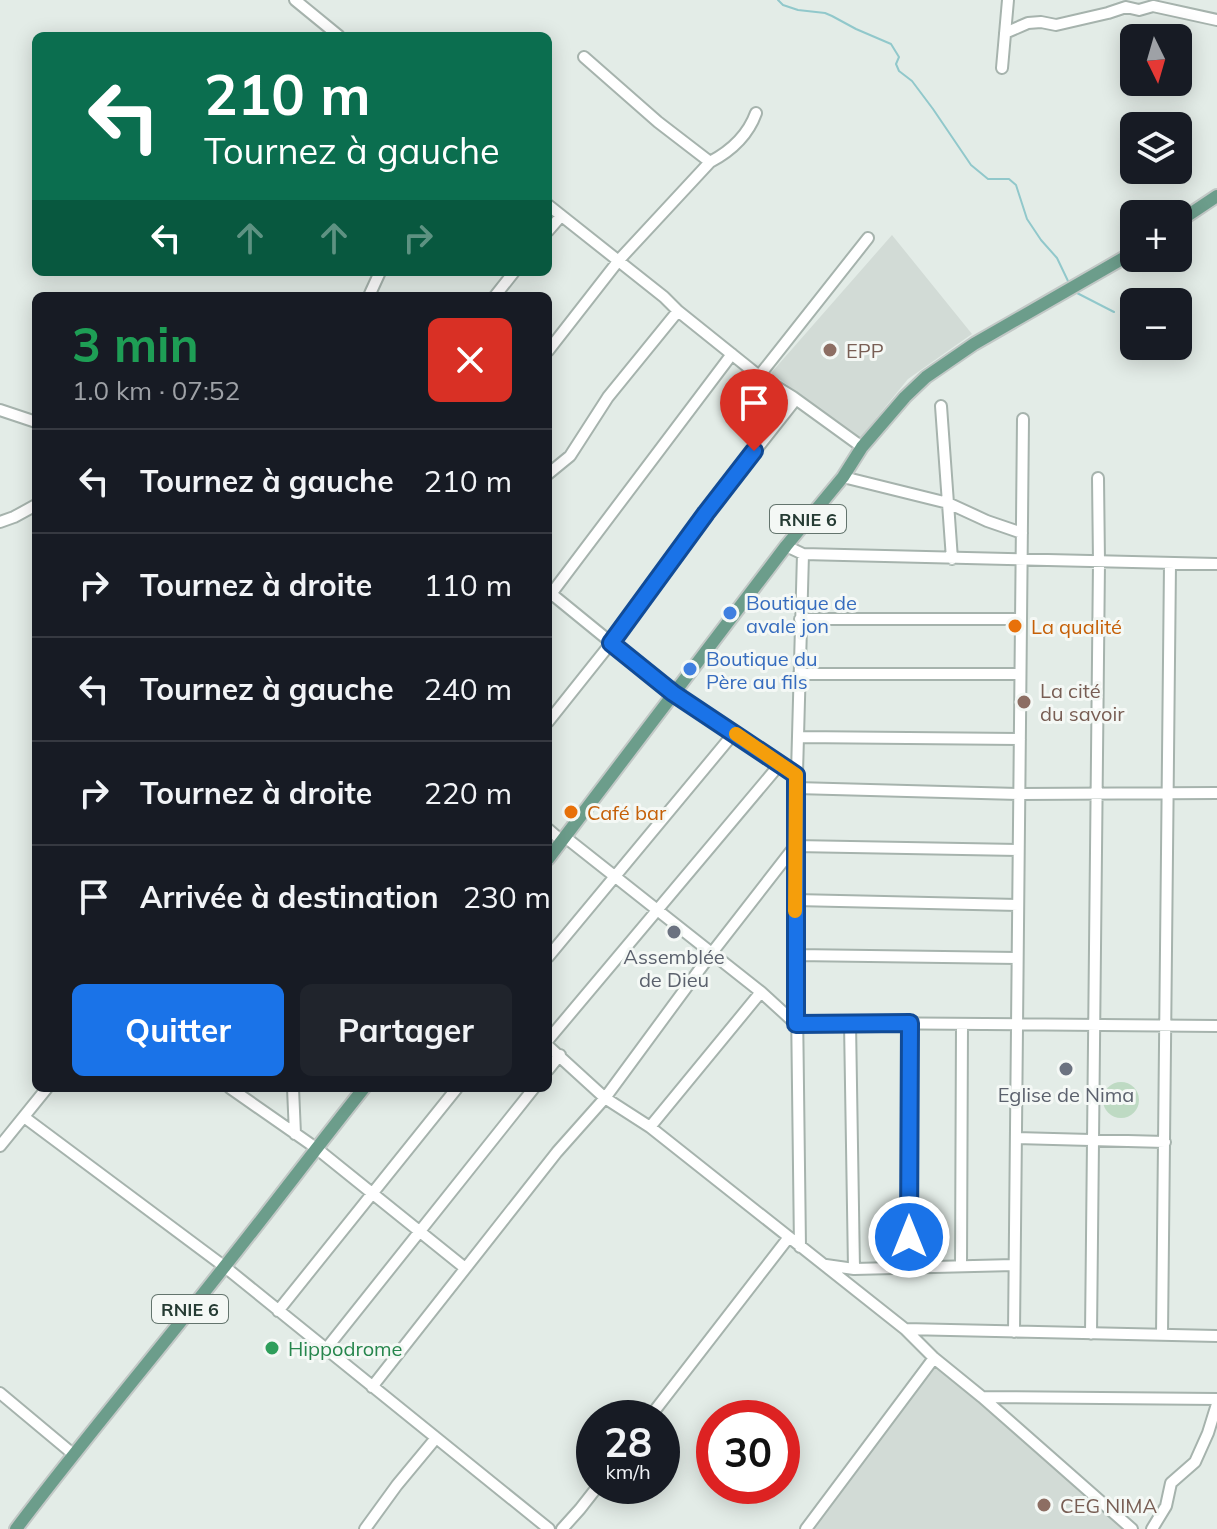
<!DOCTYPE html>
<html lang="fr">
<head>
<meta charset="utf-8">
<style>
	body { margin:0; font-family:Mulish,sans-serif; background:#20242c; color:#f1f3f6; height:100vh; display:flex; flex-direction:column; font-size:30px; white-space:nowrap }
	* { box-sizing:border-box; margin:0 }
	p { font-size:26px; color:#9ea1a6 }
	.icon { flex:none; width:44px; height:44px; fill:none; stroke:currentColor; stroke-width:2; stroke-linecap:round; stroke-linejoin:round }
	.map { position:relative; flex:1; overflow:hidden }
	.panel { position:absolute; left:32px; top:292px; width:520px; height:800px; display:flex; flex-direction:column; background:#171b24; border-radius:12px; box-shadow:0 4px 20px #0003 }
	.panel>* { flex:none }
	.hud { position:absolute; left:32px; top:32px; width:520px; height:244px; border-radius:12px; box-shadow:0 4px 20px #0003; background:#0b6e4f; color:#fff; overflow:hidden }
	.needle { width:52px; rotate:175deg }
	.controls { position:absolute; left:1120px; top:24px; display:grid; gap:16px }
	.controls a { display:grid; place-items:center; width:72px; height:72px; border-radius:12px; background:#171b24; box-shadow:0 4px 20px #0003; font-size:40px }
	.speed { position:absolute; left:576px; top:1400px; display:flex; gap:16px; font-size:40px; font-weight:700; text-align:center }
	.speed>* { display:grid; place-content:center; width:104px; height:104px; border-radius:50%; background:#171b24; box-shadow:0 4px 20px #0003; line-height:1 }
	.speed small { font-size:20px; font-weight:400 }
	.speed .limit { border:12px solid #d22; background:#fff; color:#111 }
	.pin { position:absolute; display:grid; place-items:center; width:68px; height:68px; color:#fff; margin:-82px -34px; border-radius:50% 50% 50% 0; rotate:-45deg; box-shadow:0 0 8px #0007 }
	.pin .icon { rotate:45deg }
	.me { position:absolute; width:88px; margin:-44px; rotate:0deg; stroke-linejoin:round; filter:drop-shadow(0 0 6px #0008) }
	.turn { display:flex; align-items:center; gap:28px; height:168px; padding:0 40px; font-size:36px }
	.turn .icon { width:104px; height:104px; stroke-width:2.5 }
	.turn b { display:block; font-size:56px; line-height:68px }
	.lanes { display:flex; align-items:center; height:76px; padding:0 40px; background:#0003; justify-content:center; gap:40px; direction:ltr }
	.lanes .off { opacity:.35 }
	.round { display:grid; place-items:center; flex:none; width:84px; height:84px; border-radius:12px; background:#20242c }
	.head { display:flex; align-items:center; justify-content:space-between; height:136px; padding:0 40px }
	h1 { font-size:48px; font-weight:700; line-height:60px; color:#1e9e55 }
	.button { display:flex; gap:16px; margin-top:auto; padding:16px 40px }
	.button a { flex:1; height:92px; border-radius:12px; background:#1a73e8; color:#fff; font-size:32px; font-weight:700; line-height:92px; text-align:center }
	.button a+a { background:#20242c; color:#f1f3f6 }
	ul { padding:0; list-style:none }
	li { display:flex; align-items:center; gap:24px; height:104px; padding:0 40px; border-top:2px solid #363941 }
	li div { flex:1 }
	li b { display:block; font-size:30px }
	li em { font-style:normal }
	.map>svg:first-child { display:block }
	.built { fill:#d2dbd6 }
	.green { fill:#bedac3 }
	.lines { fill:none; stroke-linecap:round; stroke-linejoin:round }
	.stream { stroke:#91c8cb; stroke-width:2 }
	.minor-casing { stroke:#a6b3ad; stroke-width:14 }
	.major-casing { stroke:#c2c8c6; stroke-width:16 }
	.minor { stroke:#fff; stroke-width:10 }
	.major { stroke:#6c9d8b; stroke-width:12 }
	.route-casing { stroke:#114b97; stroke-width:20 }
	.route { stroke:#1a73e8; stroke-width:14 }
	.slow { stroke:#f59e0b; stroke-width:14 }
	.education-dot { fill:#8d6e63; stroke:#f4f8f5; stroke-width:3 }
	.shop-dot { fill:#3f7fe0; stroke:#f4f8f5; stroke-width:3 }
	.food-dot { fill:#e8710a; stroke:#f4f8f5; stroke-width:3 }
	.worship-dot { fill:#6b7280; stroke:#f4f8f5; stroke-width:3 }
	.leisure-dot { fill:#2e9e5b; stroke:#f4f8f5; stroke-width:3 }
	.labels { text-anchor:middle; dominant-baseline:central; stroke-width:6; stroke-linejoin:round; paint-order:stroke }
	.shield { fill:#f4f8f5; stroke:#63746d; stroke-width:2 }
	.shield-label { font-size:18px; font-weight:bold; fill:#253b33 }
	.education-label { font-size:20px; fill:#785e54; stroke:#f4f8f5; text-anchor:start }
	.shop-label { font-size:20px; fill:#366cbe; stroke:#f4f8f5; text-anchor:start }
	.food-label { font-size:20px; fill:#c56008; stroke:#f4f8f5; text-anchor:start }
	.worship-label { font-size:20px; fill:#5b616d; stroke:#f4f8f5 }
	.leisure-label { font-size:20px; fill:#27864d; stroke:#f4f8f5; text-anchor:start }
</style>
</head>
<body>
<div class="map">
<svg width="1217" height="1529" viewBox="0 0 1217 1529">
	<rect width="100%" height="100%" fill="#e3ece7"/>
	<path class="built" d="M 892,235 L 972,334 L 908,379 L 860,438 L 771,373 Z
		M 926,1357 L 1125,1529 L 803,1529 Z"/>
	<path class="green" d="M1103 1100a18 18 0 1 1 36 0a18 18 0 1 1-36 0Z"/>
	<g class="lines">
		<path class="stream" d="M 778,0 L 783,5 L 798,10 L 825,13 L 832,16 L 856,29 L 891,44 L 899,57 L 896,64 L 899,71 L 912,81 L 933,109 L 971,165 L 988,179 L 1009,179 L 1016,185 L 1027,219 L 1041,240 L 1057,258 L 1068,281
			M 1077,293 L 1114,312"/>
		<g class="minor-casing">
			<path id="minor" d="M 295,0 L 339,36
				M 1005,33 L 1028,23 L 1041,22 L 1056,25 L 1108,13 L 1126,7 L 1139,10 L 1153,6 L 1217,20
				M 584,57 L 658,122 L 710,162
				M 1002,68 L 1008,0
				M 548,205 L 664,297 L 678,311 L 759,376 L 793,397 L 862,447
				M 548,231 L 561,216
				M 369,296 L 380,272
				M 495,296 L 514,272
				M 548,351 L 619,260 L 710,162 C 731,151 748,135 756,113
				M 759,376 L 868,238
				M 941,406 L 952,559
				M 0,410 L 36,422
				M 548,474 L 570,456 L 608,397 L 678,311
				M 843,477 L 948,503 L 987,521 L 1022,533
				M 0,522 L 14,517 L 36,505
				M 786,546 L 803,554 L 1217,564
				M 548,591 L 673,693 L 796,775
				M 548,598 L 732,354
				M 800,619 L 1021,619
				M 799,674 L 1020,674
				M 548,722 L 611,643 L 706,513 L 793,403 L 793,397
				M 798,737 L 1020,739
				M 796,788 L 1019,794 L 1217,793
				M 548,829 L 562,841
				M 565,837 L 761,992 L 796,1024 L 850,1023 L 1217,1026
				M 795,900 L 1018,905
				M 796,955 L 1017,958
				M 548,957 L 734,733
				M 850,1023 L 854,1269
				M 548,1040 L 780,764
				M 548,1046 L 605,1098 L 650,1127 L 905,1329 L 934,1358 L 982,1397 L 1132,1529
				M 548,1070 L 560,1055
				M 230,1088 L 316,1148 L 465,1268
				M 293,1088 L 295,1134
				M 24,1117 L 225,1267 L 549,1529
				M 650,1127 L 761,992
				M 1016,1138 L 1165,1142
				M 0,1146 L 47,1088
				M 800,1247 L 795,846 L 803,554
				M 826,1265 L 854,1269 L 1014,1265
				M 961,1266 L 962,1024
				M 909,1268 L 910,1023
				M 278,1311 L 457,1088
				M 905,1329 L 1217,1336
				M 1014,1332 L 1023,419
				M 1091,1334 L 1099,562 L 1098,478
				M 1162,1335 L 1170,564
				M 326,1349 L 534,1088
				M 372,1387 L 557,1152 L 605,1098 L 711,954 L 795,846 L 1018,850
				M 0,1393 L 73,1454
				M 983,1397 L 1217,1399
				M 649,1418 L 789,1237
				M 365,1529 L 397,1485 L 436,1438
				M 562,1529 L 580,1509 L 598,1486
				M 806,1529 L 934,1358
				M 1152,1529 L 1166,1506 L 1171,1483 L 1195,1462 L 1208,1433 L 1217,1404"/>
		</g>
		<g class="major-casing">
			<path id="major" d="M 1178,222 L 1217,196
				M 548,859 L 786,546 L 843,477 L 862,447 L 905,397 L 926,377 L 974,344 L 1134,252
				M 16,1529 C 83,1440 156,1354 225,1266 C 272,1207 317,1147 364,1088"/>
		</g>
		<use href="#minor" class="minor"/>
		<use href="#major" class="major"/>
	</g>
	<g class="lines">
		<g class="route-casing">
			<path id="route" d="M 754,451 L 706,513 L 611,643 L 673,693 L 796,775 L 796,1024 L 910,1023 L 909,1237"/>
		</g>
		<use href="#route" class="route"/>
		<path class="slow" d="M 736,734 L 796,775 L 795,911"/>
	</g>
	<g class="education-dot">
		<circle cx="830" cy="350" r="8"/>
		<circle cx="1024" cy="702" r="8"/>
		<circle cx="1044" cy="1505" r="8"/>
	</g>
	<g class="shop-dot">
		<circle cx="730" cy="613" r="8"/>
		<circle cx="690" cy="669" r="8"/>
	</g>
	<g class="food-dot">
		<circle cx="1015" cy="626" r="8"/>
		<circle cx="571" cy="812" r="8"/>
	</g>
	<g class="worship-dot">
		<circle cx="674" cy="932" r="8"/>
		<circle cx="1066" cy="1069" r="8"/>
	</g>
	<circle class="leisure-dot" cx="272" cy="1348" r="8"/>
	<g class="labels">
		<g class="shield">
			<rect x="770" y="505" width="76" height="28" rx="6"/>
			<rect x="152" y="1295" width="76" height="28" rx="6"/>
		</g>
		<g class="shield-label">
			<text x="808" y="519">RNIE 6</text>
			<text x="190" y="1309">RNIE 6</text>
		</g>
		<g class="education-label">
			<text x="846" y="350">EPP</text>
			<text x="1040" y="690">La cité<tspan x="1040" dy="23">du savoir</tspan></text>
			<text x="1060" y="1505">CEG NIMA</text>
		</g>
		<g class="shop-label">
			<text x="746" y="602">Boutique de<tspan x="746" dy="23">avale jon</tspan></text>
			<text x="706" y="658">Boutique du<tspan x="706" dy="23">Père au fils</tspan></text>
		</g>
		<g class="food-label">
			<text x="1031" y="626">La qualité</text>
			<text x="587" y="812">Café bar</text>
		</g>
		<g class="worship-label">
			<text x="674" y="956">Assemblée<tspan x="674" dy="23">de Dieu</tspan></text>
			<text x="1066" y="1094">Eglise de Nima</text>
		</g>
		<g class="leisure-label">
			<text x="288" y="1348">Hippodrome</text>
		</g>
	</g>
</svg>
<div class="controls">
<a><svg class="needle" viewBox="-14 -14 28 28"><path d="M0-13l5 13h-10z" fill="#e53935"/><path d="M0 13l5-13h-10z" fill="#9ea1a6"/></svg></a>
<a><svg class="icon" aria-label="layers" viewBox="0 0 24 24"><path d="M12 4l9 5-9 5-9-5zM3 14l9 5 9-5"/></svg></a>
<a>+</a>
<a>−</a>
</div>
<div class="speed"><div>28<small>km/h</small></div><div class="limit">30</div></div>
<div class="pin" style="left:754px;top:451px;background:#d93025"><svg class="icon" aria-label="arrive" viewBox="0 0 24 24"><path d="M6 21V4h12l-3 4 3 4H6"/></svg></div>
<svg class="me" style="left:909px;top:1237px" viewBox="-20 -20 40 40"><circle r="17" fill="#1a73e8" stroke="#fff" stroke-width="3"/><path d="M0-11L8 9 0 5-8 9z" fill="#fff"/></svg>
<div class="hud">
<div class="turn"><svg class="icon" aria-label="left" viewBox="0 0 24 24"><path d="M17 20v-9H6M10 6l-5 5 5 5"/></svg><div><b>210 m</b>Tournez à gauche</div></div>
<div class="lanes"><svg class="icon" aria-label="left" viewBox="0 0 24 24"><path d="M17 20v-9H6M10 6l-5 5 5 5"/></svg><svg class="icon off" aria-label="ahead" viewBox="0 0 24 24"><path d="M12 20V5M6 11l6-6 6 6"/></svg><svg class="icon off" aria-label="ahead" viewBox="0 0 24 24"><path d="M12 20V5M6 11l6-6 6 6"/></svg><svg class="icon off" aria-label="right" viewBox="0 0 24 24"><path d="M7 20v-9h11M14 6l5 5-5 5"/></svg></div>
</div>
<section class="panel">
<div class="head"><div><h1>3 min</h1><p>1.0 km · 07:52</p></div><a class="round" style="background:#d93025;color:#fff"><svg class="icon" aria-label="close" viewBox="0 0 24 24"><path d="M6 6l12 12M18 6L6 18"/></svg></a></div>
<ul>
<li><svg class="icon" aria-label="left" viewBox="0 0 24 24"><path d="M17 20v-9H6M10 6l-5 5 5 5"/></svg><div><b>Tournez à gauche</b></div><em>210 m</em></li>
<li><svg class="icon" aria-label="right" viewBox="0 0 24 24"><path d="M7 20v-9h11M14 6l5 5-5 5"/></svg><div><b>Tournez à droite</b></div><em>110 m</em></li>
<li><svg class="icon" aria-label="left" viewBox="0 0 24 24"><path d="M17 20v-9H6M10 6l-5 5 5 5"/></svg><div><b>Tournez à gauche</b></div><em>240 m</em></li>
<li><svg class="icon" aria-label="right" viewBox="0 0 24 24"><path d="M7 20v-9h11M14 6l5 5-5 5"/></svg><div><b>Tournez à droite</b></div><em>220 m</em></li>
<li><svg class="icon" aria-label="arrive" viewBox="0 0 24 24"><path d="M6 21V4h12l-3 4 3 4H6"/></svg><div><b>Arrivée à destination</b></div><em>230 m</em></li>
</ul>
<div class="button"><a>Quitter</a><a>Partager</a></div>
</section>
</div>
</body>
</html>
